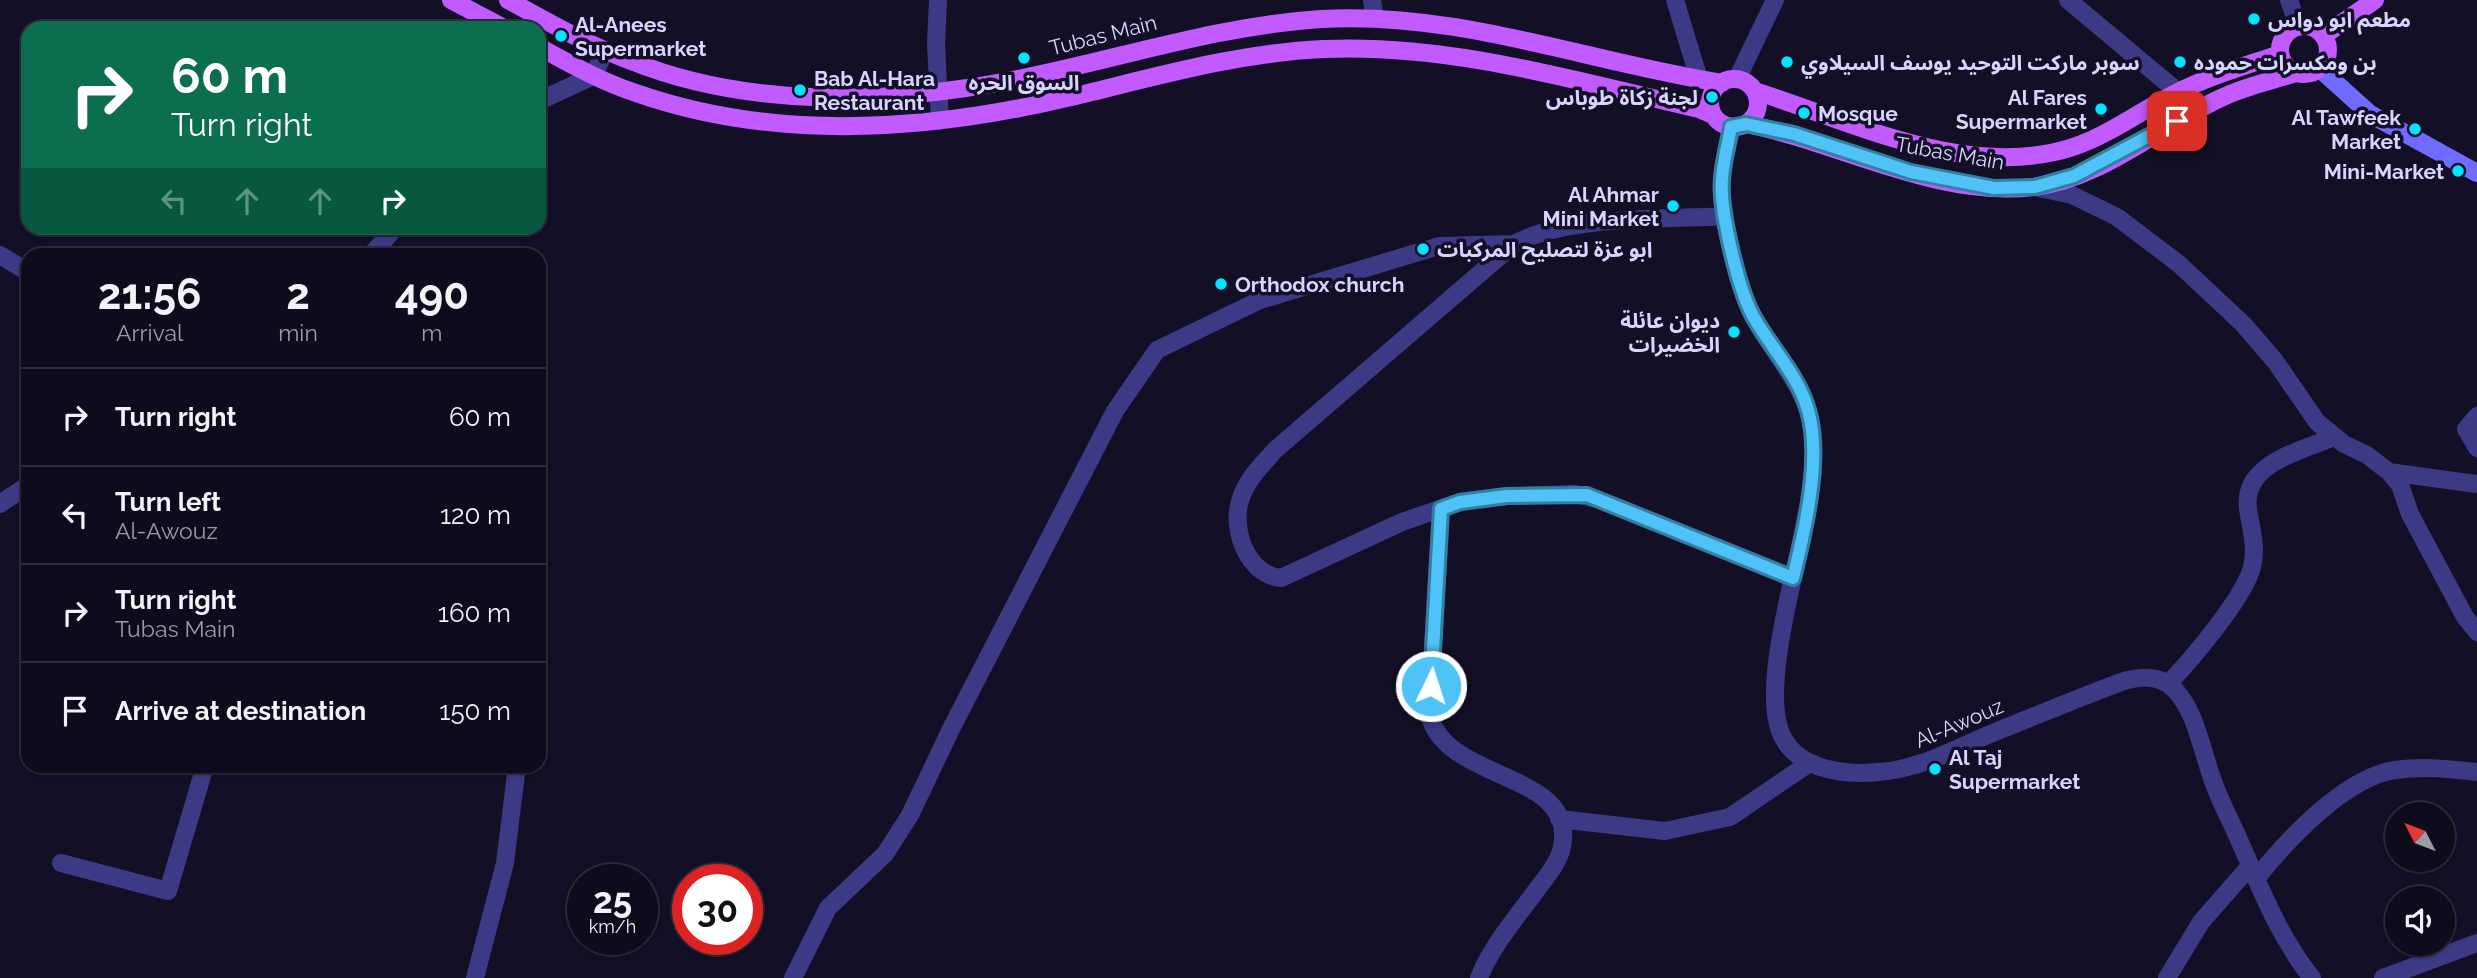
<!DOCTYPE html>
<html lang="en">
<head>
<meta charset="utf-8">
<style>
	body { margin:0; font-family:Raleway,"Noto Sans Arabic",sans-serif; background:#1c1929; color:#f1f3f6; height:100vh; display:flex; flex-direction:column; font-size:26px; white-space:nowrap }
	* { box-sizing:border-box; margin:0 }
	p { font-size:23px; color:#9b9ba3 }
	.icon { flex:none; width:38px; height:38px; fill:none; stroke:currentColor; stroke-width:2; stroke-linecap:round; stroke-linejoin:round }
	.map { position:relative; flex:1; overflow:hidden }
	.details { position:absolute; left:21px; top:248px; width:525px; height:525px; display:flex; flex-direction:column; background:#0e0b1c; border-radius:21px; box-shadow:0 2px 5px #0004,0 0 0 2px #2e2b3b }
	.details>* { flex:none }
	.top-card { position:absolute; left:21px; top:21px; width:525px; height:214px; border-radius:21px; box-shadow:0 2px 5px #0004,0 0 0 2px #2e2b3b; background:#0b6e4f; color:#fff; overflow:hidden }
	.needle { width:46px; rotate:312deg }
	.fabs { position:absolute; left:2385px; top:802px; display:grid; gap:14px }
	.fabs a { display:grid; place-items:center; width:70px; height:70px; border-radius:50%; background:#0e0b1c; box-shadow:0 2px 5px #0004,0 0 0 2px #2e2b3b; font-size:35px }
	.speed { position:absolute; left:567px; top:864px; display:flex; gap:14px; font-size:35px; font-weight:700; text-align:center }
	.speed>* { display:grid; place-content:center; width:91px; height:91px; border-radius:50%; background:#0e0b1c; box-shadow:0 2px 5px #0004,0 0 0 2px #2e2b3b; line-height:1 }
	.speed small { font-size:18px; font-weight:400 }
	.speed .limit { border:10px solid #d22; background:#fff; color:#111 }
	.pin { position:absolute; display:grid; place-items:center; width:60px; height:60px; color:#fff; margin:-30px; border-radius:14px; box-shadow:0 4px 10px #0006 }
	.me { position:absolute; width:77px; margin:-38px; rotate:4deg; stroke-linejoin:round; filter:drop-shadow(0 0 5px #0008) }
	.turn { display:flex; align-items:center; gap:24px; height:147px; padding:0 35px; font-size:32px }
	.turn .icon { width:91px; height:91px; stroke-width:2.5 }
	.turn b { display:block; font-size:49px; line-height:60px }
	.lanes { display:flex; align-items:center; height:66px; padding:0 35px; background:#0003; justify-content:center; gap:35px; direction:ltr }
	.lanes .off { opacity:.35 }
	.eta { display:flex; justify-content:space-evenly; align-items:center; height:119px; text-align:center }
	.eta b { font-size:42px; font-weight:700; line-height:49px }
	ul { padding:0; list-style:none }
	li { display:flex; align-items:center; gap:21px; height:98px; padding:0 35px; border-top:2px solid #2e2b3b }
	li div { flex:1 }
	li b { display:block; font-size:26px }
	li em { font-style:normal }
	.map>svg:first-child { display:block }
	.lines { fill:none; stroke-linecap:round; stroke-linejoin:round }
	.street { stroke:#3d3a85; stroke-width:18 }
	.secondary { stroke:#6f6bff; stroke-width:18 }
	.primary { stroke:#c25bff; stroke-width:18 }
	.route-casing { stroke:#337fa1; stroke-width:18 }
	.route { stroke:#4fc3f7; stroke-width:12 }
	.poi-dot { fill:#00e5ff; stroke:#130f26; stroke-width:2.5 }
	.labels { text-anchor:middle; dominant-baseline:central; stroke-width:7; stroke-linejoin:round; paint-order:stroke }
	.poi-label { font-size:21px; font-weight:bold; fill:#d9d4ff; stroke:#130f26; text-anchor:start }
	.street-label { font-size:21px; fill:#d9d4ff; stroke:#130f26 }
</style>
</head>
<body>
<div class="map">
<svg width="2477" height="978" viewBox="0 0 2477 978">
	<rect width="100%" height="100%" fill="#130f26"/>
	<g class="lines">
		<path class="street" d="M 938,0 L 936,44 L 940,121
			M 1372,0 L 1375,18
			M 1675,0 L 1699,79
			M 2068,0 L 2178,92
			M 2289,0 L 2298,27
			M 1737,79 L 1775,0
			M 539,101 L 593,76 L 605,51
			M 1732,127 C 1728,144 1723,162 1722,179 C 1719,210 1738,284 1751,312 C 1771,353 1805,382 1812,428 C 1820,477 1797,556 1787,605 C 1780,638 1768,699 1780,731 C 1798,780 1873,778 1915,765 C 1940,758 1964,745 1988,735 C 2032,717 2076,699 2121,682 C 2140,676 2160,674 2175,690 C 2196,712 2202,751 2212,778 C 2219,800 2231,821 2240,842 C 2261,889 2279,937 2312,978
			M 2035,187 L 2072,195 L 2117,217 L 2179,264 L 2243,324 L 2275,361 L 2317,422 L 2344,444 L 2367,455 L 2389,472 L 2477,484
			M 1724,216 C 1663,220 1568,215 1514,244 L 1275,450 C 1263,464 1249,477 1242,495 C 1229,525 1246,575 1281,578 L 1402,522 L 1460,502 L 1507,496 L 1575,494 L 1597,499 L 1793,578
			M 0,255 L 28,272
			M 370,256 L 395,228
			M 2477,416 L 2466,429 L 2477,448
			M 2389,472 L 2400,485 L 2410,514 L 2465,617 L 2477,632
			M 0,504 L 28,485
			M 1441,509 L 1429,713 C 1443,783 1578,770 1562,847 C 1559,862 1547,876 1538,888 C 1517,917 1492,945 1479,978
			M 2168,684 C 2191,660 2244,598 2252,567 C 2257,547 2251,529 2248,509 C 2242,463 2301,451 2334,437
			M 1559,819 L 1665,831 L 1730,817 L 1808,764
			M 61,863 L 168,891 L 205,766
			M 2256,879 C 2286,841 2345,777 2395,770 C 2423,766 2450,769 2477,772
			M 475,978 L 505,863 L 517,766
			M 793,978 L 828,908 L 885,854 L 910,815 L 952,727 L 1115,411 L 1157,350 L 1260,300 L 1439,246 L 1514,244
			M 2167,978 L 2201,922 L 2250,866
			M 2383,978 L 2477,943"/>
		<path class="secondary" d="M 2319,68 L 2370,114 L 2477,173"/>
		<path class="primary" d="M 451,0 L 504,28
			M 508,0 C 548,22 588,45 631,61 C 748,108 887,104 1008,81 C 1114,61 1213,26 1321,19 C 1459,11 1588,62 1722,83
			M2280 50a24 24 0 1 1 48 0a24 24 0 1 1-48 0Z
			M 2323,36 L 2375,0
			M 539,47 C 570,64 602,82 636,93 C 776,142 929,131 1071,97 C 1155,77 1237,53 1323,49 C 1450,43 1576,81 1699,109 L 1713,115
			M1710 103a24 24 0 1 1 48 0a24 24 0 1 1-48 0Z
			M 1755,91 C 1852,122 1970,181 2073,147 C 2109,135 2142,110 2176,93 C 2209,76 2245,66 2280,54
			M 1746,124 C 1838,142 1938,199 2034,187 C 2106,178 2165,121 2230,94 C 2251,85 2274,80 2296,73"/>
	</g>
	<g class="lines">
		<g class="route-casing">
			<path id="route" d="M 1431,686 L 1441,509 L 1460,502 L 1507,496 L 1587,495 L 1793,578 C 1805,530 1822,458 1808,410 C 1798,374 1769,346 1752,314 C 1738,287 1719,209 1722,179 C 1723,162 1728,144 1731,127 L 1746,124 L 1794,134 L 1911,172 L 1994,188 L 2035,187 L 2074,176 L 2177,121"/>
		</g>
		<use href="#route" class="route"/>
	</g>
	<g class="poi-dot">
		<circle cx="2254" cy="19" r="7"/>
		<circle cx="561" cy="36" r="7"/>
		<circle cx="1024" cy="58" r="7"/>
		<circle cx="1787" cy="62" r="7"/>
		<circle cx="2180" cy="62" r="7"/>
		<circle cx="800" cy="90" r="7"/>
		<circle cx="1712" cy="97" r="7"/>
		<circle cx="2101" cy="109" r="7"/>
		<circle cx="1804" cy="113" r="7"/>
		<circle cx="2415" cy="129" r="7"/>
		<circle cx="2458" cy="171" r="7"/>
		<circle cx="1673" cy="206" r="7"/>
		<circle cx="1423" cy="249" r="7"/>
		<circle cx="1221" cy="284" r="7"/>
		<circle cx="1734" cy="332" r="7"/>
		<circle cx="1935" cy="769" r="7"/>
	</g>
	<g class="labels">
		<g class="poi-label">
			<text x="2268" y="19">مطعم ابو دواس</text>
			<text x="575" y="24">Al-Anees<tspan x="575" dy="24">Supermarket</tspan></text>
			<text x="1801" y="62">سوبر ماركت التوحيد يوسف السيلاوي</text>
			<text x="2194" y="62">بن ومكسرات حموده</text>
			<text x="814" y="78">Bab Al-Hara<tspan x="814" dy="24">Restaurant</tspan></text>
			<text x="1024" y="82" text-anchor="middle">السوق الحره</text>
			<text x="1698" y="97" text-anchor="end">لجنة زكاة طوباس</text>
			<text x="2087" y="97" text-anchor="end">Al Fares<tspan x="2087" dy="24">Supermarket</tspan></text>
			<text x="1818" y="113">Mosque</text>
			<text x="2401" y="117" text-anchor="end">Al Tawfeek<tspan x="2401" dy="24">Market</tspan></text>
			<text x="2444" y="171" text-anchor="end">Mini-Market</text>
			<text x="1659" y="194" text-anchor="end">Al Ahmar<tspan x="1659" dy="24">Mini Market</tspan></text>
			<text x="1437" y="249">ابو عزة لتصليح المركبات</text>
			<text x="1235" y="284">Orthodox church</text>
			<text x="1720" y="320" text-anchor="end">ديوان عائلة<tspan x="1720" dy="24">الخضيرات</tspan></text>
			<text x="1949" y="757">Al Taj<tspan x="1949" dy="24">Supermarket</tspan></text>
		</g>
		<g class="street-label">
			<text transform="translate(1103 35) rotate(-14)">Tubas Main</text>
			<text transform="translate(1950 153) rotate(10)">Tubas Main</text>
			<text transform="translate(1959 723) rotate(-23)">Al-Awouz</text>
		</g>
	</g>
</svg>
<div class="fabs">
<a><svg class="needle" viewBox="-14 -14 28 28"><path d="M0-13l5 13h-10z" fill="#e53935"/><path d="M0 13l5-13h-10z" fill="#9b9ba3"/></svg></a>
<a><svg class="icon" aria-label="sound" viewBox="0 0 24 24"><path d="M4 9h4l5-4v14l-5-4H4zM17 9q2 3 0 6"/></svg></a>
</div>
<div class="speed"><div>25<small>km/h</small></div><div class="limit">30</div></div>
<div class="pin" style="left:2177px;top:121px;background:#d93025"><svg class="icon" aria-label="arrive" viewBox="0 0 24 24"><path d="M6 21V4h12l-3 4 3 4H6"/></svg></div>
<svg class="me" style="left:1431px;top:686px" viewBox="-20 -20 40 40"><circle r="17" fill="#4fc3f7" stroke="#fff" stroke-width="3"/><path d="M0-11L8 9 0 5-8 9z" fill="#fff"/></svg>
<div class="top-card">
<div class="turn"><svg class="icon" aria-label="right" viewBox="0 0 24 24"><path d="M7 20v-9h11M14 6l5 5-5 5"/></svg><div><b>60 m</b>Turn right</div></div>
<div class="lanes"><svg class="icon off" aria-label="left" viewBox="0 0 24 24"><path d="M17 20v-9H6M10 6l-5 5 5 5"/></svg><svg class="icon off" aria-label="ahead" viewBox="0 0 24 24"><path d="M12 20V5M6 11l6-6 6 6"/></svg><svg class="icon off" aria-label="ahead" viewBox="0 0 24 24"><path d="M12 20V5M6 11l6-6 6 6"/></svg><svg class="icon" aria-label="right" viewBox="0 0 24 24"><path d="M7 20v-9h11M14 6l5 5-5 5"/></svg></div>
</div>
<section class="details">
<div class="eta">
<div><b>21:56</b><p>Arrival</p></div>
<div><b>2</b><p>min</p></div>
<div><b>490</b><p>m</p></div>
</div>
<ul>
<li><svg class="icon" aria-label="right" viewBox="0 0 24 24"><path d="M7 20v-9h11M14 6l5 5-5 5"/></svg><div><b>Turn right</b></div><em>60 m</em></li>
<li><svg class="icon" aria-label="left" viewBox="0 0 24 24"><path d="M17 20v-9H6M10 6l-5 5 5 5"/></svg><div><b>Turn left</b><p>Al-Awouz</p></div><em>120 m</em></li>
<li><svg class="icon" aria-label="right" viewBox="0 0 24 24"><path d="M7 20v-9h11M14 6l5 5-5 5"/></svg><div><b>Turn right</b><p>Tubas Main</p></div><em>160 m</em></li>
<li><svg class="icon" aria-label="arrive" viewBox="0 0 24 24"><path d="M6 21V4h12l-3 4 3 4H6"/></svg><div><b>Arrive at destination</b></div><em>150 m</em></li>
</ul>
</section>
</div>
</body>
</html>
